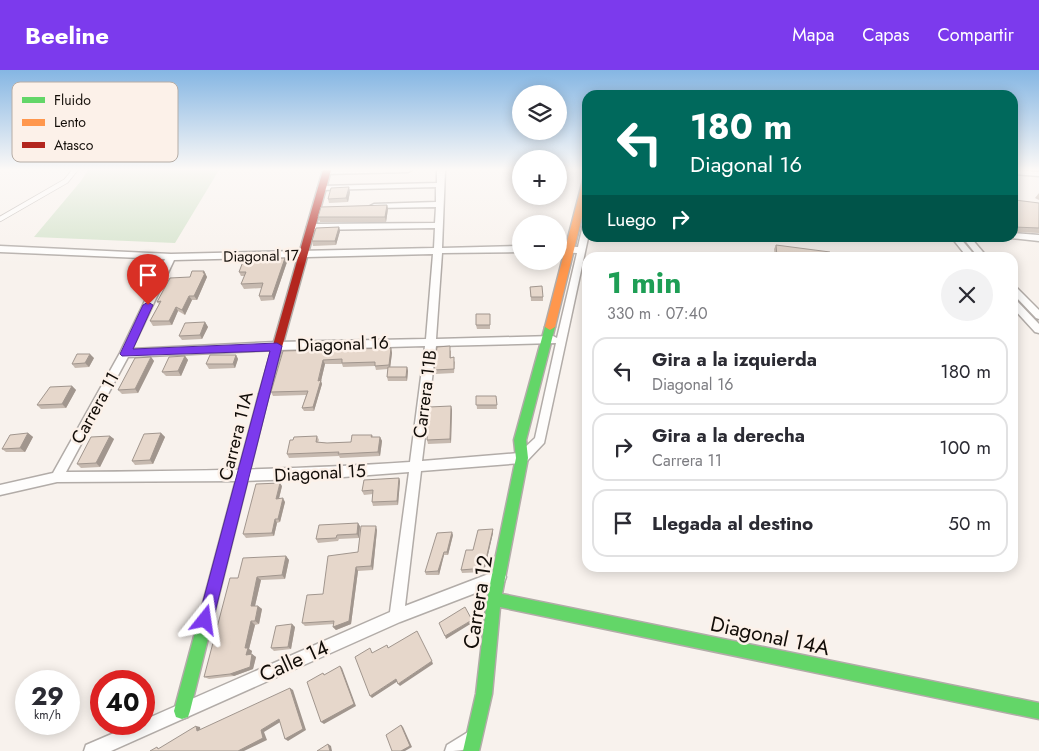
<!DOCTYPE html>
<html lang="es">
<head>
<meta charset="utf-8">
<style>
	body { margin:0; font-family:Jost,sans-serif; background:#f2f2f3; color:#2b2b33; height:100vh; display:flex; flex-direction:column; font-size:19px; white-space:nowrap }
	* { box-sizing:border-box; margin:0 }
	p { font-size:16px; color:#7c7c81 }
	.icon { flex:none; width:28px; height:28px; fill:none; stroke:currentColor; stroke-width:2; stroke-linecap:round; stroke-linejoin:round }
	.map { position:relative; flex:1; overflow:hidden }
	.sheet { position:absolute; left:582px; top:182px; width:436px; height:320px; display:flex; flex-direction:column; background:#fff; border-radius:15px; box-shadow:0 2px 12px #0003 }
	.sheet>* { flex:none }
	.banner { position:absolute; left:582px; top:20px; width:436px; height:152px; border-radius:15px; box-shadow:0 2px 12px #0003; background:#00695c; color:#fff; overflow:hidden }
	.buttons { position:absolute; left:512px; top:15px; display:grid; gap:10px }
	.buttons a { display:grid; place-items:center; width:55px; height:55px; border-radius:50%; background:#fff; box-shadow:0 2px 12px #0003; font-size:25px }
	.speed { position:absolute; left:15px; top:600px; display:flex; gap:10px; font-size:25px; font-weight:700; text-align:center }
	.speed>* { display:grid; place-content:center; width:65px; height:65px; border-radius:50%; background:#fff; box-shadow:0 2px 12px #0003; line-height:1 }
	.speed small { font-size:12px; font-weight:400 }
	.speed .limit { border:8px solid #d22; background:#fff; color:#111 }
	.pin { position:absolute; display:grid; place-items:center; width:42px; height:42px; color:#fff; margin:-51px -21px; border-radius:50% 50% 50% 0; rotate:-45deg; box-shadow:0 0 5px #0007 }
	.pin .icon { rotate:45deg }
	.me { position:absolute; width:55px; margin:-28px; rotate:15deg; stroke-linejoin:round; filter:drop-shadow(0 0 4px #0008) }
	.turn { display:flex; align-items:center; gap:18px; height:105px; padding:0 25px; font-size:22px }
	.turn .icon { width:65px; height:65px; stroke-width:2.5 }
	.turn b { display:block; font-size:35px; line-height:42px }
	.then { display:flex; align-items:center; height:48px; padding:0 25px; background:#0003; gap:10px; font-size:19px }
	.round { display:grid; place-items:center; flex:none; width:52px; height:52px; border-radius:26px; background:#f2f2f3 }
	.overview { display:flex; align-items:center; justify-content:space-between; height:85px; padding:0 25px }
	h1 { font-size:30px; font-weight:700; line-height:38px; color:#1e9e55 }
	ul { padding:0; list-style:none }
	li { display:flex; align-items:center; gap:15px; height:68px; margin:0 10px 8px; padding:0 15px; border:2px solid #e1e1e2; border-radius:15px }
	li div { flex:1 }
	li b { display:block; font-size:19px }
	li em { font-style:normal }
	header { display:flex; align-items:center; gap:30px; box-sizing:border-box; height:70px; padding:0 25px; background:#7c3aed; color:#fff }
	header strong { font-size:24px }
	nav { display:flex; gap:28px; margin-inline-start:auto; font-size:18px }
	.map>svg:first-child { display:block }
	.green { fill:#d4e3cb }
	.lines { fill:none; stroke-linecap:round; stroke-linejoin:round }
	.lane-casing { stroke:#b2aca8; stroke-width:6 }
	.street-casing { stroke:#b2aca8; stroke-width:3 }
	.fast-casing { stroke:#b2aca8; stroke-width:3 }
	.slow-casing { stroke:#b2aca8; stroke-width:3 }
	.jam-casing { stroke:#b2aca8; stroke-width:3 }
	.lane { stroke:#fefdfc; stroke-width:4.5 }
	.street { fill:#fefdfc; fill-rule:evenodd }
	.fast { fill:#63d668; fill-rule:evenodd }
	.slow { fill:#ff974d; fill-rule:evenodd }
	.jam { fill:#b3261e; fill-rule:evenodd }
	.wall { fill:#c6b9af }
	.shaded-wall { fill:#a1968e }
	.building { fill:#e6d7cb; stroke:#a1968e }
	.route { fill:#7c3aed; stroke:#51269a }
	.labels { text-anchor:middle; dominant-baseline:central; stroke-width:5; stroke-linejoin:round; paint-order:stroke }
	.far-street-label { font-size:15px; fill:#120d08; stroke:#fcf1e9 }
	.street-label { font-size:18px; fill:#120d08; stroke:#fcf1e9 }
	.near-street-label { font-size:21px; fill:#120d08; stroke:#fcf1e9 }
	.key { fill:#fcf1e9; stroke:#b6ada6; stroke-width:1 }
	.key-label { font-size:14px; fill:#120d08 }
</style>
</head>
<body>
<header>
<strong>Beeline</strong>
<nav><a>Mapa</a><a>Capas</a><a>Compartir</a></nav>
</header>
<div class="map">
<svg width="1039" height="681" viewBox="0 0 1039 681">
	<rect width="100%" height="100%" fill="#f8f2ed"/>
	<path class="green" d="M 88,100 L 219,100 L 175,173 L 34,167 L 81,111 Z"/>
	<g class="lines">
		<g class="lane-casing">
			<path id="lane" d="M 0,149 L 66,111 L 75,100"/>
		</g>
		<g class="street-casing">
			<path id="street" d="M 323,100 L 412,100 L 408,102 L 326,104 L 323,104 Z
				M 437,100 L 445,100 L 442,178 L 521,176 L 521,182 L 442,183 L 436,269 L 553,266 L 557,268 L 577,183 L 559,182 L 559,176 L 578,177 L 584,150 L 588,148 L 588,168 L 544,373 L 526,392 L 522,393 L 421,401 L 405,536 L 499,500 L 504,502 L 506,507 L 504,512 L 400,552 L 111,681 L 84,681 L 86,675 L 135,654 L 144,654 L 144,650 L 390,542 L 409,402 L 330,408 L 243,411 L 57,412 L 0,425 L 0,415 L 53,403 L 120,283 L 165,189 L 0,182 L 0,176 L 171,184 L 434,178 L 435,158 L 311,160 L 307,157 L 311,154 L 435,153 L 436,137 L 374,138 L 370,136 L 374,134 L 436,132 L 436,117 L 322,120 L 318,118 L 322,116 L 437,113 ZM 433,184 L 426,269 L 277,272 L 132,279 L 174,190 ZM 556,273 L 535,368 L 519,383 L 422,391 L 436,276 ZM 425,276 L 410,392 C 295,400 181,401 66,402 L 128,287 L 277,280 Z
				M 1014,100 L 1039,102 L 1039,106 L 1014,104 Z
				M 1014,163 L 1039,165 L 1039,171 L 1011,168 L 1014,168 Z
				M 952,168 L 960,168 L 977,188 L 968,188 Z
				M 963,168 L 971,168 L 988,188 L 979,188 Z
				M 1014,217 L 1017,218 L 1039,240 L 1039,249 L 1036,248 L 1014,225 Z
				M 1014,230 L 1017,231 L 1039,254 L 1039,263 L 1035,262 L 1014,239 Z
				M 473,659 L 479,661 L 481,667 C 475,681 459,681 445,681 L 447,675 Z"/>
		</g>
		<g class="fast-casing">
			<path id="fast" d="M 550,254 L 555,257 L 526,370 L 528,388 L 502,524 L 1039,633 L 1039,649 L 500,537 L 492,624 L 479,681 L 463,681 L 476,624 L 487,529 L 516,388 L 514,370 L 545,257 Z
				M 264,320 L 269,324 L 190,641 L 188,647 L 182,649 L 176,647 L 174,641 L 259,324 Z"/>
		</g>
		<g class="slow-casing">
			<path id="slow" d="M 585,102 L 588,102 L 588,122 L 555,257 L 550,260 L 545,257 Z"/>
		</g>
		<g class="jam-casing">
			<path id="jam" d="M 323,100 L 331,100 L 269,324 L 264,328 L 259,324 Z"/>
		</g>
		<use href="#lane" class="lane"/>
		<use href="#street" class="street"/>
		<use href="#fast" class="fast"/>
		<use href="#slow" class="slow"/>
		<use href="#jam" class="jam"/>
	</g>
	<path class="wall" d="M 350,122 L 348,132 L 329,133 L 328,129 Z
		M 1039,123 L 1039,130 L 1035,128 Z
		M 1015,130 L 1039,133 L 1039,163 L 1014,162 L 1014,131 Z
		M 387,135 L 388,139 L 386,152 L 320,152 L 318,147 Z
		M 339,157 L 340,161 L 336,175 L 313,176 L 312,171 Z
		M 776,175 L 831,188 L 775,188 L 774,179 Z
		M 285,188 L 287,192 L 274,230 L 261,231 L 259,226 L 262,218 L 244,219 L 241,214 L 245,206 L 241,206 L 239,202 Z
		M 204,201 L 207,207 L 197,230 L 192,230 L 185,245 L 178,241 L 172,255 L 153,256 L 150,251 L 159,234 L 157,232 L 190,207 Z
		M 530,217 L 543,227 L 543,231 L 531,231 Z
		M 490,244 L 490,259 L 477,259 L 476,255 Z
		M 205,252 L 208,257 L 202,269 L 182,270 L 179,266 Z
		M 391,278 L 392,283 L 390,297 L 407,297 L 408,301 L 407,311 L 388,311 L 387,307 L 388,299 L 376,300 L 375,296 L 343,297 L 342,294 L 325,294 L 321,311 L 322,314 L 314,341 L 304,341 L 302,338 L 306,325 L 273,326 L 271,322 L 283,281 Z
		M 451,280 L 451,288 L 455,292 L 454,303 L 435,304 L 434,300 Z
		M 236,285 L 238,289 L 235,298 L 209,299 L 206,294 Z
		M 185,286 L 188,290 L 181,306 L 166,306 L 162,302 Z
		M 151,287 L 154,291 L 138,323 L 122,324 L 118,320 Z
		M 94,288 L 89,297 L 75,298 L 72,294 Z
		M 72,316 L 76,320 L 66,338 L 41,339 L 37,335 Z
		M 476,326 L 496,326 L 497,339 L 477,339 Z
		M 451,336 L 452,340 L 451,373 L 428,374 L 427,370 Z
		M 28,363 L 33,367 L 25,382 L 6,382 L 2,379 Z
		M 161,363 L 165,367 L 153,394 L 135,395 L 132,391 Z
		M 372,365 L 373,367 L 380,367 L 382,371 L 380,386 L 340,388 L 339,386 L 289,388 L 287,384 L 317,366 L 319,370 L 318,372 L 327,373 L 351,372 Z
		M 110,366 L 114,369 L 100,397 L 81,398 L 77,394 Z
		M 399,408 L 400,411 L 398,435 L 373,436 L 372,432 L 373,424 L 364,425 L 362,421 Z
		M 282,416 L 279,429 L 285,432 L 280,452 L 277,453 L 274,466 L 246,468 L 243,464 Z
		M 360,456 L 359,468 L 339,469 L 338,471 L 318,473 L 316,469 Z
		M 493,459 L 493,463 L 484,502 L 462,503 L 461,500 L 473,480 Z
		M 377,460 L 373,500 L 358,501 L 351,554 L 336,560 L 333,557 L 334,554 L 305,556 L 302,553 L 323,524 Z
		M 453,465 L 448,485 L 444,485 L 439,505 L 426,505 L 425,502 Z
		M 286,486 L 289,490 L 285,509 L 261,510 L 255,536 L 258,536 L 262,539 L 259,554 L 255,555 L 249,579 L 252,581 L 251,584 L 256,587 L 253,599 L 234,606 L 209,609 L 204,607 L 238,508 Z
		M 292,554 L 295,557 L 291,579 L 274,581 L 271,578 Z"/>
	<path class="shaded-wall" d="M 349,117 L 350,122 L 348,132 L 346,128 Z
		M 387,135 L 388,139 L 386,152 L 385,147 Z
		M 339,157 L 340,161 L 336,175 L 335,171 Z
		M 285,188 L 287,192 L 274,230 L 272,226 Z
		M 204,201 L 207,207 L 197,230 L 194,226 Z
		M 189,226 L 192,230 L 185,245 L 182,240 Z
		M 176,237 L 178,241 L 172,255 L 169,251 Z
		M 205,252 L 208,257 L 202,269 L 200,265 Z
		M 391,278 L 392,283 L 390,299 L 389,295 Z
		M 90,284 L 94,288 L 89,297 L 85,293 Z
		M 236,285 L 238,289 L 235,298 L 233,294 Z
		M 185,286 L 188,290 L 181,306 L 178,301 Z
		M 151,287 L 154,291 L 138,323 L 135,319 Z
		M 323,290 L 325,294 L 321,311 L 322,314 L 314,341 L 313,337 Z
		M 407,297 L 408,301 L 407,311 L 406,307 Z
		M 72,316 L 76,320 L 66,338 L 62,334 Z
		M 451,336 L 452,340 L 451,373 L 450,369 Z
		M 28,363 L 33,367 L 25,382 L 20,378 Z
		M 161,363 L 165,367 L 153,394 L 150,390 Z
		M 110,366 L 114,369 L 100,397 L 96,393 Z
		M 380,367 L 382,371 L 380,386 L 378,382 Z
		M 399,408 L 400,411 L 398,435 L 397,431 Z
		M 280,413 L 282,416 L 278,432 L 276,429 Z
		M 283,428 L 285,432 L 280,452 L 278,449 Z
		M 275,449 L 277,453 L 274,466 L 272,463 Z
		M 358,453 L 360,456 L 359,468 L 357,464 Z
		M 376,456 L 377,460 L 373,500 L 371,496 Z
		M 493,459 L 493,463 L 484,502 L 484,498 Z
		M 452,462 L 453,465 L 448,485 L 447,482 Z
		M 444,482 L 444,485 L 439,505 L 438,501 Z
		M 286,486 L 289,490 L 285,509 L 282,505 Z
		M 356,497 L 358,501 L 351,554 L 336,560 L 333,557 Z
		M 257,507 L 261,510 L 254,540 L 251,536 Z
		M 258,536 L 262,539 L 259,554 L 255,551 Z
		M 472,550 L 472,553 L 446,569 L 445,566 Z
		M 251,551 L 255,555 L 249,579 L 252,581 L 250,588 L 246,585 L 245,578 Z
		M 292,554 L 295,557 L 291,579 L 288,577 Z
		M 252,584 L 256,587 L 253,599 L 234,606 L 230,604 Z
		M 432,591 L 433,594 L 400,616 L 398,614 Z
		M 340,596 L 342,598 L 356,636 L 324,654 L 321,652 Z
		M 396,609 L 398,611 L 372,628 L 370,626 Z
		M 290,618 L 293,620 L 306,660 L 288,671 L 285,669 Z
		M 279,649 L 282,651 L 264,662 L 267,670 L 244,681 L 238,681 L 261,660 Z
		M 401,655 L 403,657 L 412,677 L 405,681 L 401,681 Z
		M 196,656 L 200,657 L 201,663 L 197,661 Z
		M 328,674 L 331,676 L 332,681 L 330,681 Z"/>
	<path class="building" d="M 349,117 L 346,128 L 328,129 L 331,118 Z
		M 1015,130 L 1039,133 L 1039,158 L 1014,157 L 1014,131 L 1016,131 Z
		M 387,135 L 385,147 L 318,147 L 321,137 Z
		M 339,157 L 335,171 L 312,171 L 316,158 Z
		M 776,175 L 830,182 L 831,188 L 792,188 L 777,186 Z
		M 859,186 L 874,188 L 859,188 Z
		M 285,188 L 272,226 L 259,226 L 263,213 L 241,214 L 246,202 L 239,202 L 244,189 Z
		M 192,201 L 204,201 L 203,203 L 205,203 L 194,226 L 189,226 L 182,240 L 176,237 L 169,251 L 150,251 L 161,231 L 157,232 L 170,208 L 190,207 Z
		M 542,216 L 543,227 L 531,227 L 530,217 Z
		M 476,244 L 490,244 L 490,255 L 476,255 Z
		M 205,252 L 200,265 L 179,266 L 185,253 Z
		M 450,276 L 450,288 L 454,287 L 454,299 L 434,300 L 437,277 Z
		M 391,278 L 389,295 L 375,296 L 375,292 L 342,293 L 342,289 L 323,290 L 318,311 L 321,310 L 313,337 L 302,338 L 308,321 L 271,322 L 283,281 Z
		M 77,284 L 90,284 L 85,293 L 72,294 Z
		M 210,285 L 236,285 L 233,294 L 206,294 Z
		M 185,286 L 178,301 L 162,302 L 169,287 Z
		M 151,287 L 135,319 L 118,320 L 135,288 Z
		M 388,297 L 407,297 L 406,307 L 387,307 Z
		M 72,316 L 62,334 L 37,335 L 50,317 Z
		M 476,326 L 496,326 L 497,335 L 476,335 Z
		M 451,336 L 450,369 L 427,370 L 429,337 Z
		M 28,363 L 20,378 L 2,379 L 10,365 Z
		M 161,363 L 150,390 L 132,391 L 144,364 Z
		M 352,365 L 372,365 L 371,367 L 380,367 L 378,382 L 338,384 L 339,382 L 287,384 L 290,370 L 293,370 L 294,367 L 317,366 L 316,372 L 327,373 L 351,372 Z
		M 110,366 L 96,393 L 77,394 L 91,367 Z
		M 399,408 L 397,431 L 372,432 L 373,420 L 362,421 L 364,410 Z
		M 280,413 L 276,429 L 283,428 L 278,449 L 275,449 L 272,463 L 243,464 L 256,414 Z
		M 358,453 L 357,464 L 337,465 L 336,468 L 316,469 L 319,455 Z
		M 361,456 L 376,456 L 371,496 L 356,497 L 349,551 L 333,557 L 334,551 L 302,553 L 307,525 L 323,524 L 328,486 L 358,482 Z
		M 493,459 L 484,498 L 461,500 L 466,480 L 473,480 L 478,460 Z
		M 452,462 L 447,482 L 444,482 L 438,501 L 425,502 L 437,463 Z
		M 286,486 L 282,505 L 257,507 L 251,536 L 258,536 L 255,551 L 251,551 L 245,578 L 248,578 L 246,585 L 252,584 L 250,597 L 230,604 L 204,607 L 230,508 L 238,508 L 243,488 Z
		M 465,537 L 472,550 L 445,566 L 439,553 Z
		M 292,554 L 288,577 L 271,578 L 276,556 Z
		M 417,561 L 432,591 L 398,614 L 396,609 L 370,626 L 355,587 L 370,578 L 372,583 L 387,575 L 388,578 Z
		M 340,596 L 354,634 L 321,652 L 307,612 L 323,603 L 324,605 Z
		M 290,618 L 303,659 L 285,669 L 279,649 L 261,660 L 263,668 L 238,681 L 150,681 L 157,677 L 158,679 L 196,656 L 197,661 Z
		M 401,655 L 410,676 L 401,681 L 392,681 L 386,665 Z
		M 328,674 L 330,681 L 317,681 Z"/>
	<linearGradient id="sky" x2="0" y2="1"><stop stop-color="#85b6e3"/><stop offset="0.51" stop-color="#fcf9f7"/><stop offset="1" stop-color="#fcf9f7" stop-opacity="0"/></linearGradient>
	<rect width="1039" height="195" fill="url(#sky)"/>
	<path class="route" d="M 148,232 L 153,235 L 133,279 L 277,273 L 282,276 L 213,550 L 211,556 L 205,558 L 200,556 L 198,550 L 270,281 L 122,286 L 120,284 L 143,235 Z"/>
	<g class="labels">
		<g class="far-street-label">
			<text transform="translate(261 186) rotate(-1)">Diagonal 17</text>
		</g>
		<g class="street-label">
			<text transform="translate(343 274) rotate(-2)">Diagonal 16</text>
			<text transform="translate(425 324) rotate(-83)">Carrera 11B</text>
			<text transform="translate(95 338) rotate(-61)">Carrera 11</text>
			<text transform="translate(236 366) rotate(-76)">Carrera 11A</text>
			<text transform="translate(320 403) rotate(-3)">Diagonal 15</text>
		</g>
		<g class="near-street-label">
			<text transform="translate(478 532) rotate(-81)">Carrera 12</text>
			<text transform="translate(770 566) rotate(12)">Diagonal 14A</text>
			<text transform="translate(294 591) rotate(-24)">Calle 14</text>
		</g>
	</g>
	<rect x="12" y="12" width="166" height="80" rx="8" class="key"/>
	<rect x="22" y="27" width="23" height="6" fill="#63d668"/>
	<rect x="22" y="49" width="23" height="7" fill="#ff974d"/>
	<rect x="22" y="72" width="23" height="6" fill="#b3261e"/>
	<g class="key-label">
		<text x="54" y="35">Fluido</text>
		<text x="54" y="57">Lento</text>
		<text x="54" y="80">Atasco</text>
	</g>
</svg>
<div class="buttons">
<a><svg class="icon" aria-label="layers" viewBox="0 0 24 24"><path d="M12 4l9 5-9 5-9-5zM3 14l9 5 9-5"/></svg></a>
<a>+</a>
<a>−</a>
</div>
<div class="speed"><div>29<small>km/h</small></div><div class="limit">40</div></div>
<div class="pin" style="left:148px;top:235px;background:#d93025"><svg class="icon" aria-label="arrive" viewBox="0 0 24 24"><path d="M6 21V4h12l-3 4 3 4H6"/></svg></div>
<svg class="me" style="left:205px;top:550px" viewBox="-20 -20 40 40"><path d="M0-17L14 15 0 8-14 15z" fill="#7c3aed" stroke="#fff" stroke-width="4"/></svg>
<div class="banner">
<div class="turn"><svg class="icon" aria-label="left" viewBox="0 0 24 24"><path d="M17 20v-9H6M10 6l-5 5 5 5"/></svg><div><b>180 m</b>Diagonal 16</div></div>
<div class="then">Luego<svg class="icon" aria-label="right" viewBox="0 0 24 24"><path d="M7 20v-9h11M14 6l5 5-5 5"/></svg></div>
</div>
<section class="sheet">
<div class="overview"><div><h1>1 min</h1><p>330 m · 07:40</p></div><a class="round"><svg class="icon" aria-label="close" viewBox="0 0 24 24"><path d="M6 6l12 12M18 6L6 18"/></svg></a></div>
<ul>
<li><svg class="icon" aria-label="left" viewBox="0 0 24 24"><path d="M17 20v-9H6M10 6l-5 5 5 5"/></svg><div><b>Gira a la izquierda</b><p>Diagonal 16</p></div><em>180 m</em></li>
<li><svg class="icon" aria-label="right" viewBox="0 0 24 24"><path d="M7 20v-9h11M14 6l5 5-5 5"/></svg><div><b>Gira a la derecha</b><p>Carrera 11</p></div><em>100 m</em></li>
<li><svg class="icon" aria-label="arrive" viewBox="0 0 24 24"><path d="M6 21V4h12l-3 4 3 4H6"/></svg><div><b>Llegada al destino</b></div><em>50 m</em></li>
</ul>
</section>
</div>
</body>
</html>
